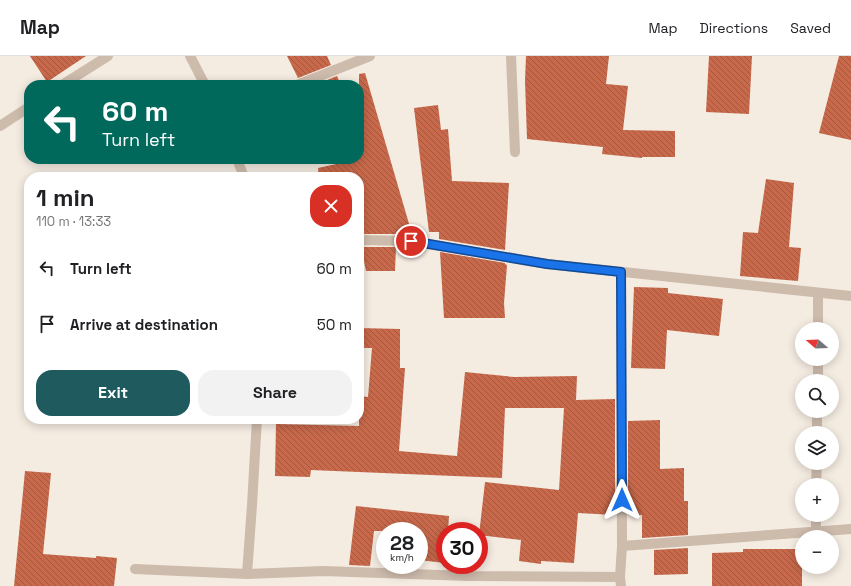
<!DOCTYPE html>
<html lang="en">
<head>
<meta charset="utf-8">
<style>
	body { margin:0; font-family:"Space Grotesk",sans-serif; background:#f2f2f2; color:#202124; height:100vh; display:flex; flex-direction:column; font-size:15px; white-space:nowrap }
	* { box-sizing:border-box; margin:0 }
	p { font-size:13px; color:#757577 }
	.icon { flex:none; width:22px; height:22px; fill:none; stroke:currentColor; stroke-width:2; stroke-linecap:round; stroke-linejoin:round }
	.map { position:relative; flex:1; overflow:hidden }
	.sheet { position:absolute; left:24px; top:116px; width:340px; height:252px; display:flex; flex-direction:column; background:#fff; border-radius:16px; box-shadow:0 2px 10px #0003 }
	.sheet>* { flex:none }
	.banner { position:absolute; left:24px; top:24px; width:340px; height:84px; border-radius:16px; box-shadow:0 2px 10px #0003; background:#00695c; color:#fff; overflow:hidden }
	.needle { width:26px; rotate:289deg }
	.tools { position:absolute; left:795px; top:266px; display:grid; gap:8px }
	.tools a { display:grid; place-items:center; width:44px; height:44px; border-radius:50%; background:#fff; box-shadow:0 2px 10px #0003; font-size:20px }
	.speed { position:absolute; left:376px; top:466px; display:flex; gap:8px; font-size:20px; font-weight:700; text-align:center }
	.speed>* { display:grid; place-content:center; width:52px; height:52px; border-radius:50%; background:#fff; box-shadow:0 2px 10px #0003; line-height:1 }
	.speed small { font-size:10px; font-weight:400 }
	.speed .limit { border:6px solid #d22; background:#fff; color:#111 }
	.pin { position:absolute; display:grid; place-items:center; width:34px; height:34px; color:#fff; margin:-17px; border:2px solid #fff; border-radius:50%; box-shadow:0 1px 4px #0007 }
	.me { position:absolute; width:44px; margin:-22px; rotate:0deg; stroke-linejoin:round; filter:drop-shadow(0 0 3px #0008) }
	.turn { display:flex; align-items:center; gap:14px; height:84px; padding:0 12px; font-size:18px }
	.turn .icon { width:52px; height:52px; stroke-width:2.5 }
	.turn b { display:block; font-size:28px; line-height:34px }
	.round { display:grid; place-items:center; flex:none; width:42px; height:42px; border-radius:16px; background:#f2f2f2 }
	.headline { display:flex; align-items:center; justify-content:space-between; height:68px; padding:0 12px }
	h1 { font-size:24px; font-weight:600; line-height:30px }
	.primary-button { display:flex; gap:8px; margin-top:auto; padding:8px 12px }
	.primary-button a { flex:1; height:46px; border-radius:16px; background:#1f5a5e; color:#fff; font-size:16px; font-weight:600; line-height:46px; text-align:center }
	.primary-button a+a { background:#f2f2f2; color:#202124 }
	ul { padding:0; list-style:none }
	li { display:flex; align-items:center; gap:12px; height:56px; padding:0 12px }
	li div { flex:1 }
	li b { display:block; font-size:15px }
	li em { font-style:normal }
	header { display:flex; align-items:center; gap:24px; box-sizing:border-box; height:56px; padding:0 20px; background:#fff; border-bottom:1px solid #e0e0e0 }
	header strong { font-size:19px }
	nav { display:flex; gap:22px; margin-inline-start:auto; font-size:14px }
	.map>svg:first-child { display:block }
	.building { fill:url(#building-back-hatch) }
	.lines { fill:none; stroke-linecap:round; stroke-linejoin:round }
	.minor { stroke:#cdbbac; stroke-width:10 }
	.route-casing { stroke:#114b97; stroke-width:10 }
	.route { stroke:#1a73e8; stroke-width:7 }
</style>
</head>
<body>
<header>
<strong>Map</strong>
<nav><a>Map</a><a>Directions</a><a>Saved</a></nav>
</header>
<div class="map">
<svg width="851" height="530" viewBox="0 0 851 530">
	<defs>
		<pattern id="building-back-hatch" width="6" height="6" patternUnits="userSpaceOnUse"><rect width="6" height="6" fill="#c8694b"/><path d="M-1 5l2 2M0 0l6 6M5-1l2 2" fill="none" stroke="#a4573f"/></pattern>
	</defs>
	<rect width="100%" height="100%" fill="#f4ebe1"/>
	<path class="building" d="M 30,0 L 86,0 L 47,26 Z
		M 287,0 L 327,0 L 331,9 L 298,22 Z
		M 526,0 L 609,0 L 606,28 L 628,30 L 623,74 L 675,75 L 675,101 L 642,101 L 642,102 L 602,98 L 603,91 L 527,83 L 525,25 Z
		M 709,0 L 752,0 L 749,58 L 706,56 Z
		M 839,0 L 851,0 L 851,84 L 819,77 Z
		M 365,17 L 412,178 L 359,178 L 359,121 L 319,121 L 318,112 L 359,103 L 359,18 Z
		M 337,20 L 341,29 L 315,29 Z
		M 438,49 L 441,74 L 448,73 L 452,125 L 509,127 L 505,194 L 439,183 L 439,176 L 429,176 L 414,52 Z
		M 766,123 L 794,127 L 789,191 L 801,192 L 798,225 L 740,220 L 743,176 L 758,177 Z
		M 361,191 L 396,191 L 395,215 L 366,215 Z
		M 440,196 L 505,207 L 505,208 L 507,209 L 504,247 L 505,262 L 444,262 Z
		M 634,231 L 668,232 L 668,237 L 723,243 L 719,280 L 667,274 L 665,313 L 631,312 Z
		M 359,272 L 400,273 L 400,312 L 405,312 L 399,395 L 457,400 L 465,316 L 514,321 L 577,320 L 576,344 L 615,343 L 615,459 L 578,457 L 574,507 L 541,505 L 541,508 L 519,505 L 521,484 L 479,479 L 485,426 L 559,434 L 564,352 L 505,352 L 502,422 L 311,414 L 310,421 L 275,420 L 276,368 L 359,370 L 359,340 L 368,341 L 372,292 L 359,292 Z
		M 660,364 L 660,413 L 684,412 L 684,445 L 688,445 L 688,479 L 642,482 L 642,459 L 628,459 L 628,365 Z
		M 25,415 L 51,417 L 43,498 L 96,502 L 96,500 L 117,502 L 114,530 L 14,530 Z
		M 356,450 L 449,460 L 448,475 L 445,475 L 445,507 L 419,504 L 419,475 L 374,475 L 370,510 L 349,509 Z
		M 688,492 L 688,518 L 654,519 L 654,494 Z
		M 743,493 L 802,493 L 802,530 L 712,530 L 712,497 L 743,496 Z"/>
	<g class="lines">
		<path class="minor" d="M 190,0 L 205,29
			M 511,0 L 515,96
			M 62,29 L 108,0
			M 297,29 L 370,0
			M 0,70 L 29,51
			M 237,103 L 244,121
			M 359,184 L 411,185 L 547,208 L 851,240
			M 818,273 L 818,237
			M 818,325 L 818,303
			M 817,377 L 817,355
			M 816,429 L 817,407
			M 816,475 L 816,459
			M 622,490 L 851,473
			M 135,513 L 247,518 L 323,515 L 469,520 L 620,521
			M 247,518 L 252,449 L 257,363
			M 621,530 L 620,521 L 622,490 L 621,216"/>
	</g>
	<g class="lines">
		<g class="route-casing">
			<path id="route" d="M 411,185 L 547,208 L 621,216 L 622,444"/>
		</g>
		<use href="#route" class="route"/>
	</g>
</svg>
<div class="tools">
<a><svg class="needle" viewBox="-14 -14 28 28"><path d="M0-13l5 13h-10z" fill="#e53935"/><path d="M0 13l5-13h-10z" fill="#757577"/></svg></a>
<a><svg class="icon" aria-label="search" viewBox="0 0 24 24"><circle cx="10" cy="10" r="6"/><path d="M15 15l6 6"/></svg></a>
<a><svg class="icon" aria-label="layers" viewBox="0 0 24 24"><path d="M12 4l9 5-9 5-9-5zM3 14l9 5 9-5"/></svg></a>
<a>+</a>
<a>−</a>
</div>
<div class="speed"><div>28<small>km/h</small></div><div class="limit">30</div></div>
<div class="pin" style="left:411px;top:185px;background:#d93025"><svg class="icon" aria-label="arrive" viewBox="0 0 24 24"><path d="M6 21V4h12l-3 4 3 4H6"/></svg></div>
<svg class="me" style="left:622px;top:444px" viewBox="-20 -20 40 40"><path d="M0-17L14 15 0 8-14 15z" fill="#1a73e8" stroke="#fff" stroke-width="4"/></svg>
<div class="banner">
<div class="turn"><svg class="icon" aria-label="left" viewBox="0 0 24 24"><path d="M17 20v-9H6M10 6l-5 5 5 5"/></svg><div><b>60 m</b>Turn left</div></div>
</div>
<section class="sheet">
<div class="headline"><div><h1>1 min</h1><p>110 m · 13:33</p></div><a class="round" style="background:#d93025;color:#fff"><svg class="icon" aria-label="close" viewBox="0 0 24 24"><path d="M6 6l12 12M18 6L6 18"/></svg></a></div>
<ul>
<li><svg class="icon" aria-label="left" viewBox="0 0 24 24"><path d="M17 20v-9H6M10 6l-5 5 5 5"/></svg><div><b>Turn left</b></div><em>60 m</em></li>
<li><svg class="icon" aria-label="arrive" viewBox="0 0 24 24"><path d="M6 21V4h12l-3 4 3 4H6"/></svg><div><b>Arrive at destination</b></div><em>50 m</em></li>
</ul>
<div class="primary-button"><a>Exit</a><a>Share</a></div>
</section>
</div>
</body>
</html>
